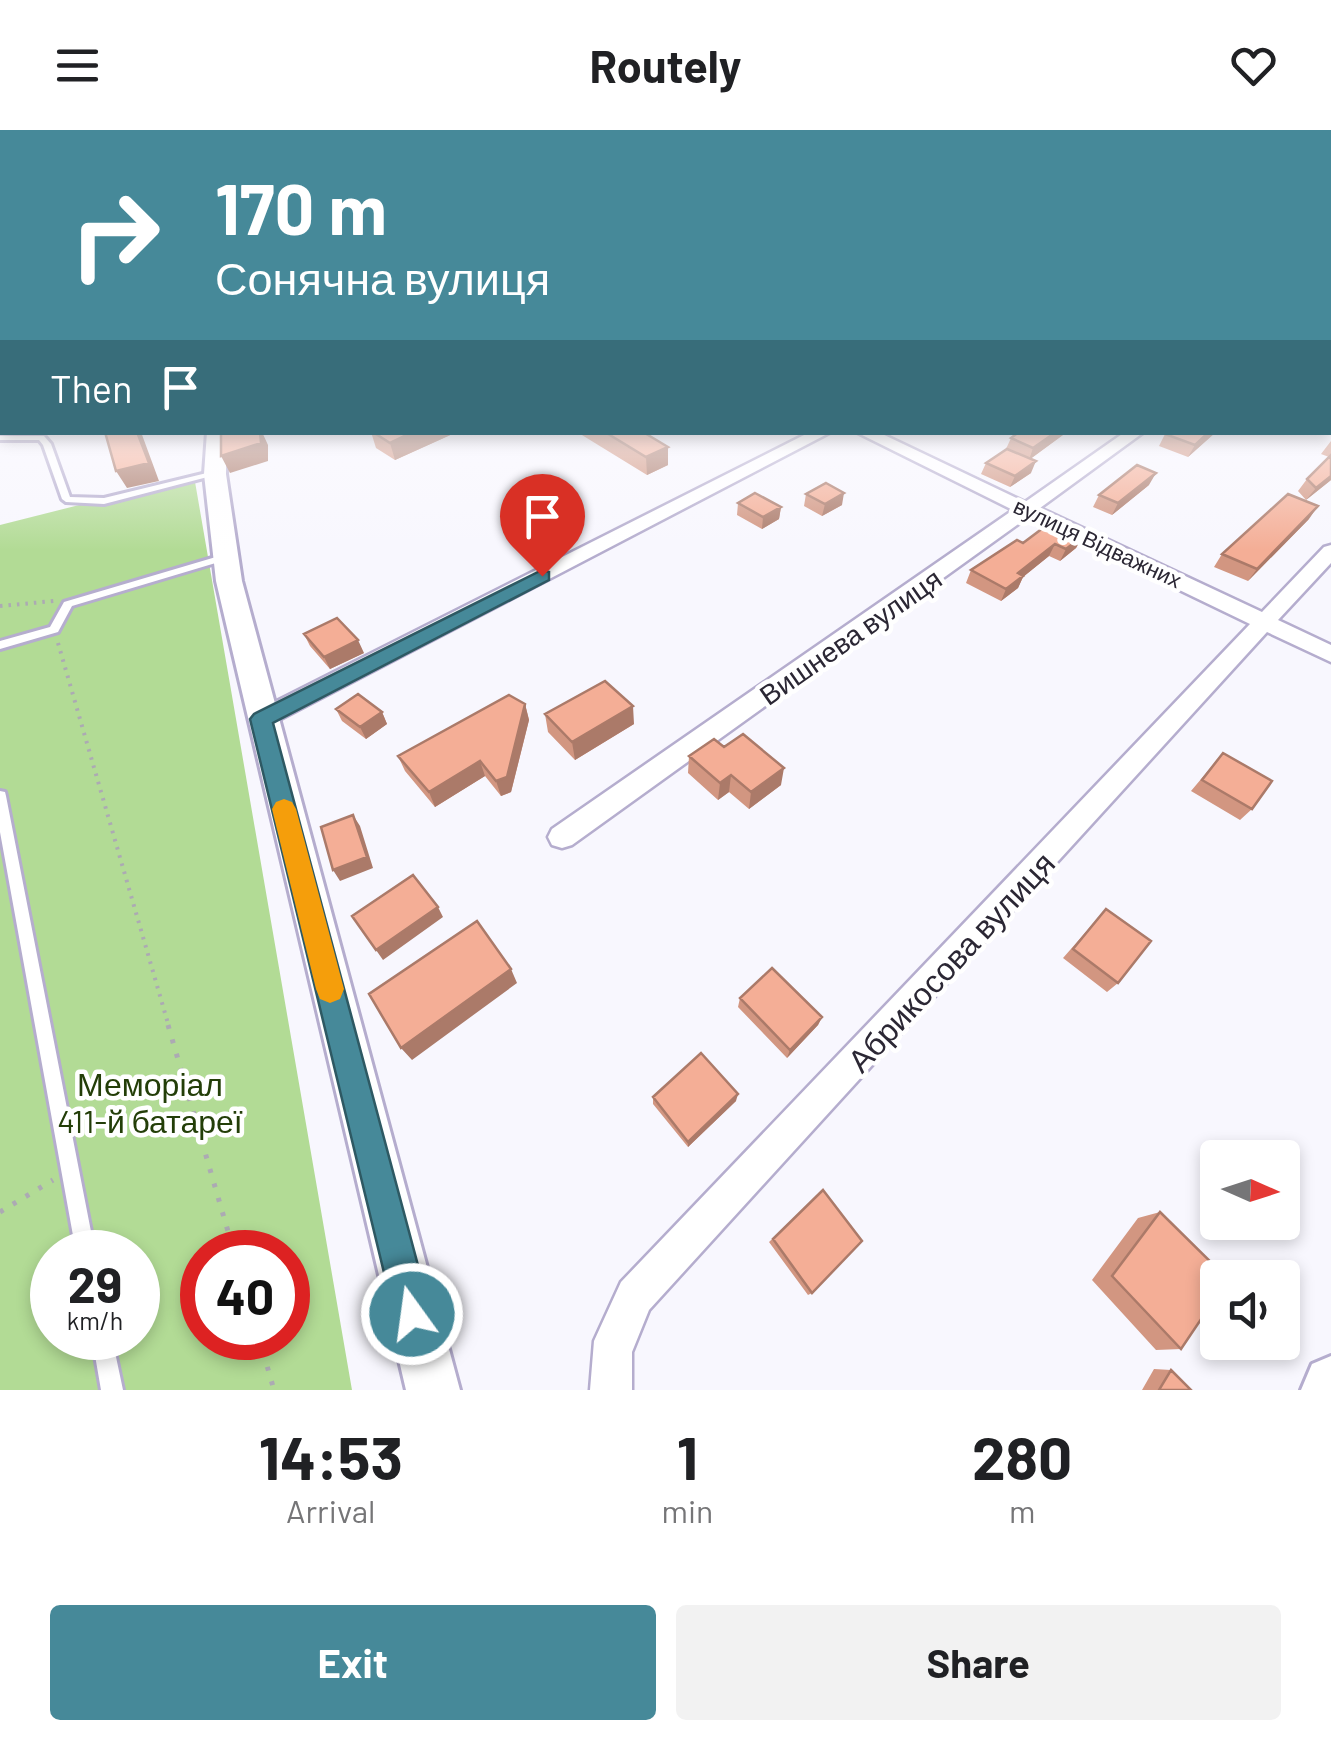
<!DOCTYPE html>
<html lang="en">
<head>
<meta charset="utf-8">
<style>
	body { margin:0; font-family:Barlow,sans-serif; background:#f2f2f2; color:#202124; height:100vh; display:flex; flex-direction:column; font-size:38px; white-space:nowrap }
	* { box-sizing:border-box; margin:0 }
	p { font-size:32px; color:#757577 }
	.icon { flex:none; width:55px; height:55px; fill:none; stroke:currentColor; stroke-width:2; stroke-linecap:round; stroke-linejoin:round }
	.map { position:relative; height:1260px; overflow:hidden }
	.sheet { display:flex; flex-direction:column; background:#fff; flex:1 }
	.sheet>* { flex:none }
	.guide { position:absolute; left:0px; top:0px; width:1332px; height:305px; box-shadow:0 5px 15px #0003; background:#468999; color:#fff; overflow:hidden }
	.needle { width:65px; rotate:93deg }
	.buttons { position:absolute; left:1200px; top:1010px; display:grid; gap:20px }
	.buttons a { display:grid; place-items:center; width:100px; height:100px; border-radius:10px; background:#fff; box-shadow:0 5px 15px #0003; font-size:50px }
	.speed { position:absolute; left:30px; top:1100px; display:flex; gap:20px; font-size:50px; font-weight:700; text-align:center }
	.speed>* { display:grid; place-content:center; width:130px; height:130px; border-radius:50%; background:#fff; box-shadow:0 5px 15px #0003; line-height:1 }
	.speed small { font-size:25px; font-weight:400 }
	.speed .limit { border:15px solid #d22; background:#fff; color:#111 }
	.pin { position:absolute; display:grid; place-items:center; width:85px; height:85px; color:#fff; margin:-102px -42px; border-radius:50% 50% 50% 0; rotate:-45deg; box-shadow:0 0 10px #0007 }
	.pin .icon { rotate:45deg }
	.me { position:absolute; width:110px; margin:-55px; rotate:346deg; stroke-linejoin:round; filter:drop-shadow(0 0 8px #0008) }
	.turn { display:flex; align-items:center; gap:35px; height:210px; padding:0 50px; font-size:45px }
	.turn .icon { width:130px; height:130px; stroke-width:2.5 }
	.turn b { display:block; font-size:70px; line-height:85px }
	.then { display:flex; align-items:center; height:95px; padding:0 50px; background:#0003; gap:20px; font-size:38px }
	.eta { display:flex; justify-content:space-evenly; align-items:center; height:170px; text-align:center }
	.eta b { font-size:60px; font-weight:700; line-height:70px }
	.cta { display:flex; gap:20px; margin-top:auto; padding:20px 50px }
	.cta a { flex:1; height:115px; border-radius:10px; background:#468999; color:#fff; font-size:40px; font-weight:700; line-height:115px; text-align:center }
	.cta a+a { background:#f2f2f2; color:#202124 }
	header { display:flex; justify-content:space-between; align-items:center; height:130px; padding:0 50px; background:#fff; font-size:45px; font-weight:700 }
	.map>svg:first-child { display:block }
	.green { fill:#b2db95; fill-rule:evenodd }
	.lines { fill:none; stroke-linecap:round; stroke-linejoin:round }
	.service-casing { stroke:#b5adce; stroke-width:6 }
	.minor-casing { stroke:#b5adce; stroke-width:5 }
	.tertiary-casing { stroke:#b5adce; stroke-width:6 }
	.path-far1 { stroke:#acaab3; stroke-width:4; stroke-dasharray:2.5 6; stroke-linecap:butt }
	.path { stroke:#acaab3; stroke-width:5; stroke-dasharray:4 11; stroke-linecap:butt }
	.service { fill:#fff; fill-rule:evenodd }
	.minor { fill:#fff; fill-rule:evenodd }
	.tertiary { fill:#fff; fill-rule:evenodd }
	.wall { fill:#d29681 }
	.shaded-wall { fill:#ab7a69 }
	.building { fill:#f4ae96; stroke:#ab7a69; stroke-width:2.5 }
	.route { fill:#468999; stroke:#2e5963; stroke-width:2.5 }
	.slow { fill:#f59e0b }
	.labels { text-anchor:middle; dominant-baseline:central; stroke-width:9; stroke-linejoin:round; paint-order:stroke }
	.far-street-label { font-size:22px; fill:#2b2734; stroke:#fff }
	.street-label { font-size:28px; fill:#2b2734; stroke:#fff }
	.near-street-label { font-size:32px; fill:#2b2734; stroke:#fff }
	.near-park-label { font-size:32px; fill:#233e08; stroke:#fff }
</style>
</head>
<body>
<header><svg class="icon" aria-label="menu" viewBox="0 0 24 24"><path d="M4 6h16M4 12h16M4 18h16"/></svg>Routely<svg class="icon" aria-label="heart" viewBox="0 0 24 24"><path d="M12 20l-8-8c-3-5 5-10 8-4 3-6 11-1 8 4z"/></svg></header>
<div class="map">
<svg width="1331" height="1260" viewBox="0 0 1331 1260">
	<rect width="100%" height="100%" fill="#f8f7fe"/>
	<path class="green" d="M 194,346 L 352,1260 L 0,1260 L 0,395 ZM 52,1122 L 138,1122 L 138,1208 L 52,1208 ZM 202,1122 L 288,1122 L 288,1208 L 202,1208 Z"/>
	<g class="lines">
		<g class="service-casing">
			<path id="service" d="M 0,306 L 44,306 L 51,314 L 70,367 L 104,368 L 215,341 L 219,344 L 104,374 L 66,372 L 62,369 L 43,315 L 39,310 L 0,310 Z
				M 226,424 L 231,427 L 229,429 L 72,476 L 58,502 L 0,519 L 0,511 L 50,497 L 64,472 Z
				M 0,661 L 5,662 L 6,666 L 95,1122 L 76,1122 L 0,702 Z
				M 92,1208 L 112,1208 L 123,1260 L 101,1260 Z"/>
		</g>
		<g class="minor-casing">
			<path id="minor" d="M 810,302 L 831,302 L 269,595 L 261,598 L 249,589 L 253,583 Z
				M 856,302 L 878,302 L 1025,372 L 1125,302 L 1144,302 L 1040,378 L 1262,482 L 1324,417 L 1331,415 L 1331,433 L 1278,490 L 1331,515 L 1331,532 L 1267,502 L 649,1180 L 632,1222 L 632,1260 L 590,1260 L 594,1211 L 621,1152 L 1250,494 L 1028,387 L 572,715 L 562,718 L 552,715 L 548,707 L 552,699 L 1013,380 Z"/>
		</g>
		<g class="tertiary-casing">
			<path id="tertiary" d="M 207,302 L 227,302 L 226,344 L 242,451 L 460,1260 L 406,1260 L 216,451 L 204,344 Z
				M 1331,1226 L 1331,1260 L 1301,1260 L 1312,1234 Z"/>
		</g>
		<path class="path-far1" d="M 0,476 L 54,471
			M 58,513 L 169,897"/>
		<path class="path" d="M 168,895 L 234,1122
			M 0,1082 L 53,1050
			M 259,1208 L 274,1260"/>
		<use href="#service" class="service"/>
		<use href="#minor" class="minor"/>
		<use href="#tertiary" class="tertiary"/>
	</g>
	<path class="wall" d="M 371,302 L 457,302 L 395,330 L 376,318 Z
		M 577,302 L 643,302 L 668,335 L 647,345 Z
		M 1067,302 L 1030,329 L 1031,343 L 1010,357 L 981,344 L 986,333 L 1006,319 L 1011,308 Z
		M 1216,302 L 1188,327 L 1159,316 L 1165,304 Z
		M 1331,311 L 1331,350 L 1306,370 L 1298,361 L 1307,349 L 1329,327 L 1321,324 Z
		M 1149,355 L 1112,385 L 1093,377 L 1099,365 Z
		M 806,364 L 842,375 L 822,386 L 804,376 Z
		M 738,373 L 781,377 L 779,389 L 762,399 L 737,385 Z
		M 1309,389 L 1248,451 L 1214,437 L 1222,424 Z
		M 1083,406 L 1076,418 L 1060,431 L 1049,426 L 1023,447 L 1018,458 L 1001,471 L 966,453 L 971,440 L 1023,413 Z
		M 304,504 L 364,523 L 330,539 L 310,516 Z
		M 525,574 L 529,590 L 511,662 L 501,666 L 485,646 L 435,677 L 405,641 L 398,626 Z
		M 336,579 L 382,582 L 387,594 L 366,609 L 342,591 Z
		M 545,584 L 634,594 L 575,630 L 548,602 Z
		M 724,617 L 781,655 L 749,679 L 729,662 L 718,670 L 688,643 L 689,626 Z
		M 1223,623 L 1252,679 L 1240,690 L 1191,661 Z
		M 1106,779 L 1118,853 L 1107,862 L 1063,828 Z
		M 740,868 L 822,887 L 818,895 L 787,928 L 738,877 Z
		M 653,967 L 736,971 L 688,1017 L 653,974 Z
		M 823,1060 L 812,1163 L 808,1165 L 769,1112 Z
		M 1160,1082 L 1181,1219 L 1156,1220 L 1092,1150 L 1138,1088 Z
		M 1154,1239 L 1171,1240 L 1191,1260 L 1142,1260 Z"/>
	<path class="shaded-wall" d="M 137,302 L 141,302 L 159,351 L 127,358 L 116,341 Z
		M 260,302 L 262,302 L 268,315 L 268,331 L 230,343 L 221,326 Z
		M 413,302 L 457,302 L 395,330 L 390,313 Z
		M 1056,302 L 1067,302 L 1029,330 L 1033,318 Z
		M 1209,302 L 1216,302 L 1188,327 L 1195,315 Z
		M 668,317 L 668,335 L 647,345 L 646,327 Z
		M 1036,331 L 1031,343 L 1010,357 L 1015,346 Z
		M 1156,343 L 1149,355 L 1112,385 L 1118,373 Z
		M 1331,346 L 1331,350 L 1306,370 L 1316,358 Z
		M 844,363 L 842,375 L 822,386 L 825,374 Z
		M 1318,376 L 1309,389 L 1248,451 L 1257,439 Z
		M 781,377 L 779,389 L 762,399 L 763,387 Z
		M 1083,406 L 1076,418 L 1060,431 L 1066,419 Z
		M 1055,414 L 1049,426 L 1023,447 L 1018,458 L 1001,471 L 1006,459 L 1018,443 Z
		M 358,510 L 364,523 L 330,539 L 324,527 Z
		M 525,574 L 529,590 L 511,662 L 501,666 L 496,651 Z
		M 633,576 L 634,594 L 575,630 L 572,612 Z
		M 382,582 L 387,594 L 366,609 L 360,597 Z
		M 480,631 L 485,646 L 435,677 L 429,662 Z
		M 784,638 L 781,655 L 749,679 L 751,662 Z
		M 731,645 L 729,662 L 718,670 L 720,653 Z
		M 353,685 L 360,696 L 373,738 L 340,751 L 333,740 Z
		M 438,777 L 443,787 L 383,830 L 376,820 Z
		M 511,839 L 517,853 L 412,930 L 401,918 Z
		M 822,887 L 818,895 L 787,928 L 790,920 Z
		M 738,964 L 736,971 L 688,1017 L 688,1012 Z"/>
	<path class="building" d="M 105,302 L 137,302 L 149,333 L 116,341 Z
		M 221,302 L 260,302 L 261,313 L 221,326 Z
		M 373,302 L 413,302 L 390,313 Z
		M 605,302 L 643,302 L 668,317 L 646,327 Z
		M 1019,302 L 1056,302 L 1033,318 L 1011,308 Z
		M 1168,302 L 1209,302 L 1195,315 L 1165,304 Z
		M 1007,319 L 1036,331 L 1015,346 L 986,333 Z
		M 1331,325 L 1331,346 L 1316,358 L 1307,349 Z
		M 1137,335 L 1156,343 L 1118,373 L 1099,365 Z
		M 826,353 L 844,363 L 825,374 L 806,364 Z
		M 755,363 L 781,377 L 763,387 L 738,373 Z
		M 1288,364 L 1318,376 L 1257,439 L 1222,424 Z
		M 1051,392 L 1083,406 L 1066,419 L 1055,414 L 1018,443 L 1023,446 L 1006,459 L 971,440 L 1017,410 L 1023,413 Z
		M 337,488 L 358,510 L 324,527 L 304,504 Z
		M 605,551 L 633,576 L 572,612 L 545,584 Z
		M 358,564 L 382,582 L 360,597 L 336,579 Z
		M 509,565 L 525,574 L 507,647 L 496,651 L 480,631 L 429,662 L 398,626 Z
		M 743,604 L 784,638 L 751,662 L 731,645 L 720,653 L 689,626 L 714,609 L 724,617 Z
		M 1223,623 L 1272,651 L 1252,679 L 1202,650 Z
		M 353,685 L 367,727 L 333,740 L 321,697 Z
		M 413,745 L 438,777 L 376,820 L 352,786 Z
		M 1106,779 L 1151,811 L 1118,853 L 1073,819 Z
		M 477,791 L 511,839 L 401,918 L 369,864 Z
		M 772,838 L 822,887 L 790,920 L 740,868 Z
		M 701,923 L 738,964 L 688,1012 L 653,967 Z
		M 823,1060 L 862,1111 L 812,1163 L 773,1109 Z
		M 1160,1082 L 1227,1148 L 1218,1148 L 1218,1164 L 1181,1219 L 1112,1146 Z
		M 1171,1240 L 1191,1260 L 1159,1260 Z"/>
	<linearGradient id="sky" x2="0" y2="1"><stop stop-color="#7eade9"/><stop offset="0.58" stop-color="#fcfbff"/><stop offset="1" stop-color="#fcfbff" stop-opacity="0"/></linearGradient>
	<rect width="1331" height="420" fill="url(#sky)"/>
	<path class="route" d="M 542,440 L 549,442 L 549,450 L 273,593 L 431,1184 L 425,1197 L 412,1203 L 400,1197 L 394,1184 L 250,589 L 254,584 Z"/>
	<path class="slow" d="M 284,669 L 292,672 L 296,679 L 344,859 L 340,869 L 330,873 L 320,869 L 316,859 L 272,679 L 276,672 Z"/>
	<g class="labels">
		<g class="far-street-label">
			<text transform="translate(1098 412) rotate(25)">вулиця Відважних</text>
		</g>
		<g class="street-label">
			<text transform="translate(850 506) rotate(-35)">Вишнева вулиця</text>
		</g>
		<g class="near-street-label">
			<text transform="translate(950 831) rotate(-47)">Абрикосова вулиця</text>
		</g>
		<g class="near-park-label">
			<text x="150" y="953">Меморіал<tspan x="150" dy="37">411-й батареї</tspan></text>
		</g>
	</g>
</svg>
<div class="buttons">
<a><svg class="needle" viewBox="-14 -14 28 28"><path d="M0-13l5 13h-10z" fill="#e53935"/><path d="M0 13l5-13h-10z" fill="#757577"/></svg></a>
<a><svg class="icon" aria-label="sound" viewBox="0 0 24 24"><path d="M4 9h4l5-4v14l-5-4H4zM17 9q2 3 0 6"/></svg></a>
</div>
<div class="speed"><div>29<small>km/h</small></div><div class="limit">40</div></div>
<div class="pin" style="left:542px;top:446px;background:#d93025"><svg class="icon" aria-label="arrive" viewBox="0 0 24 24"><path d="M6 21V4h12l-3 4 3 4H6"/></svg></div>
<svg class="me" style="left:412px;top:1184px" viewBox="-20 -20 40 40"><circle r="17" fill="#468999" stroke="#fff" stroke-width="3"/><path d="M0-11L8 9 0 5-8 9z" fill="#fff"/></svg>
<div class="guide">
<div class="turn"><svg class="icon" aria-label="right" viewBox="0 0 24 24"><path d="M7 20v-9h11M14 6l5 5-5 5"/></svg><div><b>170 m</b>Сонячна вулиця</div></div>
<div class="then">Then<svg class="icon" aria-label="arrive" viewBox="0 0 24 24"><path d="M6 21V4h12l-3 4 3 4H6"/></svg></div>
</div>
</div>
<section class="sheet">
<div class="eta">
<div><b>14:53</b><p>Arrival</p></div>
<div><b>1</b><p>min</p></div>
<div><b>280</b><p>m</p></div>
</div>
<div class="cta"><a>Exit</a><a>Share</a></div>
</section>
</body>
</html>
